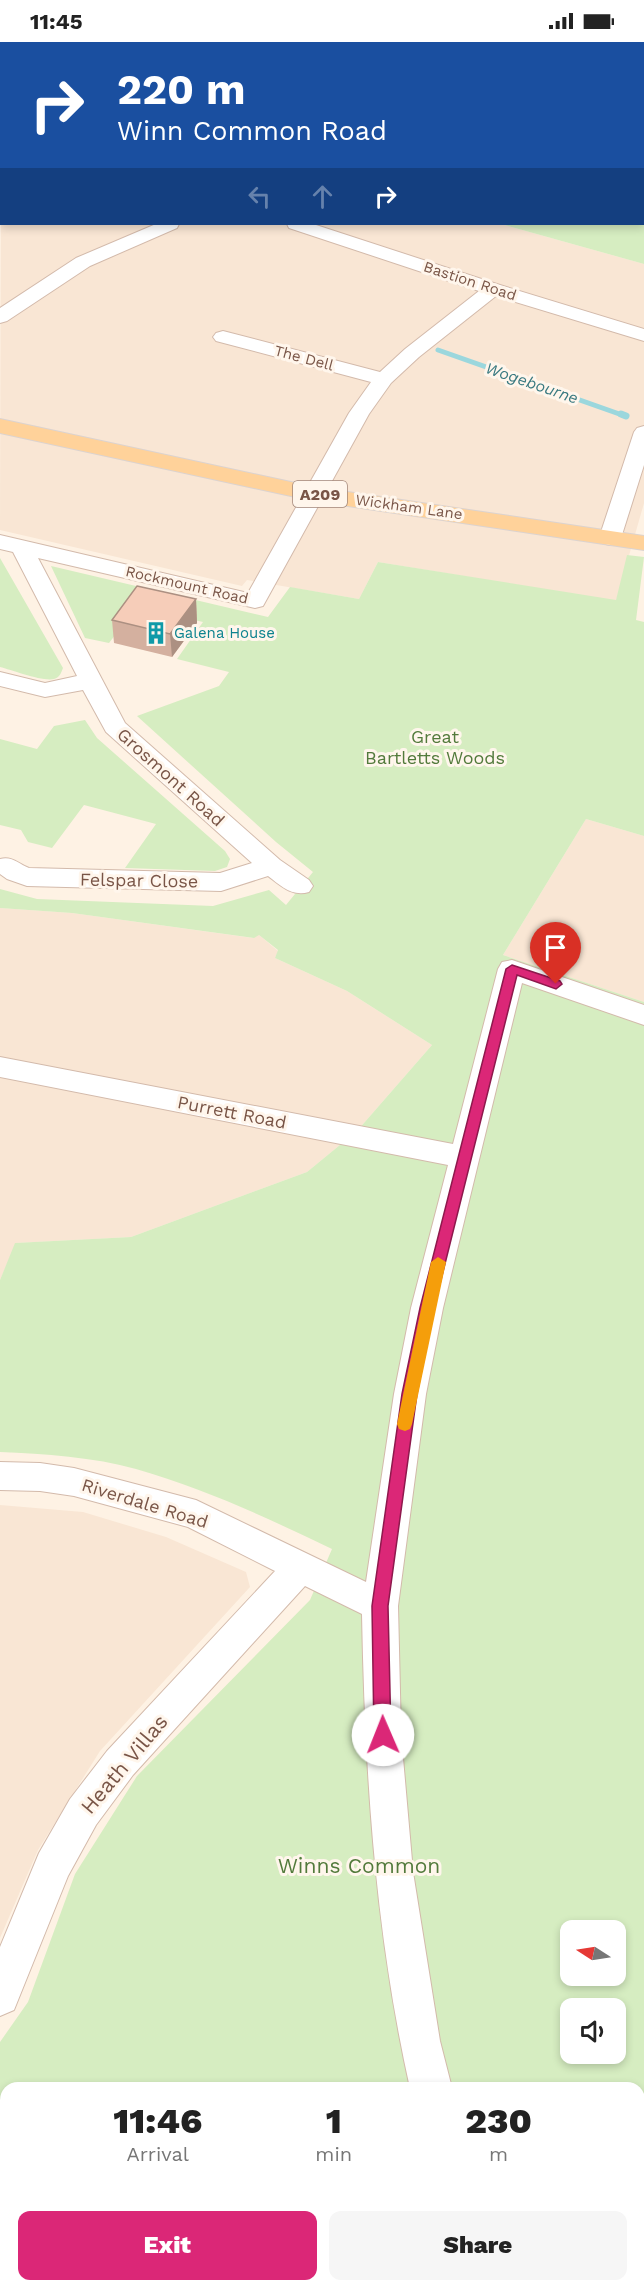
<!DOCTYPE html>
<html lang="en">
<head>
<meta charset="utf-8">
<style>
	body { margin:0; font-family:"Work Sans",sans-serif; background:#f6f6f6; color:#222; height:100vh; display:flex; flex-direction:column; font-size:22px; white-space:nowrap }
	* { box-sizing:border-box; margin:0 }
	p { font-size:20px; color:#767676 }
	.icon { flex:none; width:33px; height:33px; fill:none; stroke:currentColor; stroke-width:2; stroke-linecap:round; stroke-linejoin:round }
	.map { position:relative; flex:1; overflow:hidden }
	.side { position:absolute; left:0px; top:2040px; width:645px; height:210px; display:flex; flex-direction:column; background:#fff; border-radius:18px 18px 0 0; box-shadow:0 3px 9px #0003 }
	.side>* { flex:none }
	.guide { position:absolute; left:0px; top:0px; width:645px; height:183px; box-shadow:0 3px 9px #0003; background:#1a4fa0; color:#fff; overflow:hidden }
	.needle { width:39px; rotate:282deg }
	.controls { position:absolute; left:560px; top:1878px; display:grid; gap:12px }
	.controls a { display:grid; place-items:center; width:66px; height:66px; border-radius:12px; background:#fff; box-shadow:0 3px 9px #0003; font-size:30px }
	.pin { position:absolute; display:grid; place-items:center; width:51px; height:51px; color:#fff; margin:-62px -26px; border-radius:50% 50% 50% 0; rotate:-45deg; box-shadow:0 0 6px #0007 }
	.pin .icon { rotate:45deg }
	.me { position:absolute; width:66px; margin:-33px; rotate:359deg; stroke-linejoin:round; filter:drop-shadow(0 0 4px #0008) }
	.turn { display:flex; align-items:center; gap:21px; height:126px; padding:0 18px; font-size:27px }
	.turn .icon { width:78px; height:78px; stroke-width:2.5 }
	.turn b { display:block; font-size:42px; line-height:51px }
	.lanes { display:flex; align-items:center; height:57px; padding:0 18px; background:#0003; justify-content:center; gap:30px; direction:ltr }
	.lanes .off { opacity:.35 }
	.eta { display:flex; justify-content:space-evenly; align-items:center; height:102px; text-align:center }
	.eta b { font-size:36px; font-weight:800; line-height:42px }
	.button { display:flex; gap:12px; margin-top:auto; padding:12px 18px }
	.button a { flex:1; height:69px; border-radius:12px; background:#db2777; color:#fff; font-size:24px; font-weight:800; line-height:69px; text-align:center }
	.button a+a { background:#f6f6f6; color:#222 }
	.status { display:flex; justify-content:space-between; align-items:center; height:42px; padding:0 30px; background:#fff; direction:ltr }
	.status svg { height:16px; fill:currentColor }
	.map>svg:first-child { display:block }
	.residential { fill:#f9e6d4 }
	.green { fill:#d6edc1; fill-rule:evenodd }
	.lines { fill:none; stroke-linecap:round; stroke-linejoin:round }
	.stream-far1 { stroke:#9bd7dd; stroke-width:5 }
	.stream { stroke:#9bd7dd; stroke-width:7 }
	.street-casing { stroke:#d3baab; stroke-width:2 }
	.secondary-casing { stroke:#d6baa9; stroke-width:2 }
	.primary-casing { stroke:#dcd3cf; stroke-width:2 }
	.street { fill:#fff; fill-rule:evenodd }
	.secondary { fill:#fff; fill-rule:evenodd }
	.primary { fill:#ffd29a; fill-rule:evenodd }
	.wall { fill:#d4b09f }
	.shaded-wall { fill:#ac9082 }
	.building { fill:#f6cdb9; stroke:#ac9082; stroke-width:1.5 }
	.route { fill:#db2777; stroke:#8e194d; stroke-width:1.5 }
	.slow { fill:#f59e0b }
	.labels { text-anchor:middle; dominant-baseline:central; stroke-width:6; stroke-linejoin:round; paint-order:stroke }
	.far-street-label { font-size:15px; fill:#795547; stroke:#fff6ec }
	.far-culture-label { font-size:15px; fill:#0d838f; stroke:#fff6ec; text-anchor:start }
	.far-water-label { font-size:16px; font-style:italic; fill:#397980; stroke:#fff6ec }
	.shield { fill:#fff6ec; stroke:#a18578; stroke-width:1.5 }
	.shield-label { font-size:16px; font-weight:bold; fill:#795547 }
	.park-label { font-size:18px; fill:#527a3b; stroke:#fff6ec }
	.street-label { font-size:18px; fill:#795547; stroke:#fff6ec }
	.near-street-label { font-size:21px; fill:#795547; stroke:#fff6ec }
	.near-park-label { font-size:21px; fill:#527a3b; stroke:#fff6ec }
</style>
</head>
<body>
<div class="status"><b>11:45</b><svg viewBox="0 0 49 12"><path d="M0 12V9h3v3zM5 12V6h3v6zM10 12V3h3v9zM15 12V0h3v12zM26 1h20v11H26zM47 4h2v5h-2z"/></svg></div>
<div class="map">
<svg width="644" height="2250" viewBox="0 0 644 2250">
	<rect width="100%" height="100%" fill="#fef2e4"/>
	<path class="residential" d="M 0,0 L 169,0 L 2,2 L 0,100 Z
		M 1,118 L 2,182 L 501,182 L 644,222 L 644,461 L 616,559 L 378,520 L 359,557 L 247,538 L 242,544 L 0,488 Z
		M 586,777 L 644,794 L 644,960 L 503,913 Z
		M 0,866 L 72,871 L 253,896 L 258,892 L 278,909 L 275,916 L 347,949 L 432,1003 L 357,1089 L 307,1130 L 131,1195 L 16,1201 L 0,1238 Z
		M 0,1463 L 83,1470 L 166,1495 L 246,1530 L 250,1545 L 100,1709 L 38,1808 L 0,1896 Z"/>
	<path class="green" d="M 382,0 L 644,0 L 644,222 L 501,182 L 644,182 L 644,2 Z
		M 627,513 L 644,515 L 636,578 L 644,580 L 644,794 L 586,777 L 503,913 L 644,960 L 644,2250 L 0,2250 L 0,2000 L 28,1960 L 75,1832 L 137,1734 L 310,1558 L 332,1507 C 267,1476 206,1447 136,1427 C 94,1415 44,1412 0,1410 L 0,1238 L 15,1201 L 131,1195 L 307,1130 L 357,1089 L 432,1003 L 347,949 L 275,916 L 278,908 L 259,893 L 254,896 L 72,871 L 0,866 L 0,847 L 37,857 L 213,864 L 269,848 L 286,863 L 313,830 L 276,800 L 137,674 L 219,644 L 229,630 L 177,617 L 203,580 L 137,565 L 109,601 L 85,596 L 51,524 L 268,575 L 290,545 L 359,557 L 378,520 L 616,558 ZM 570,1888 L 615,1888 L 615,1934 L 570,1934 ZM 570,1966 L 615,1966 L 615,2012 L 570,2012 ZM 6,2046 L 639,2046 L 639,2244 L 6,2244 Z
		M 0,516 L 63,626 C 61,631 60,635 54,637 C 43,640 12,628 0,625 Z
		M 85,678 L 97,696 L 225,809 L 230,817 L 227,825 L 215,829 L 125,826 L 156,782 L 84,763 L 52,806 L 28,800 L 21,788 L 0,783 L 0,697 L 37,707 L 54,684 Z"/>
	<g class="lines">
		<path class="stream-far1" d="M 438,308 L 625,374"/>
		<path class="stream" d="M 621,372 L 626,374"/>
		<g class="street-casing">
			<path id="street" d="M 156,182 L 179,182 L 177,186 L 90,224 L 7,279 L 0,281 L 0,266 L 76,216 Z
				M 287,182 L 313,182 L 500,243 L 644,287 L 644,299 L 496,254 L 419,315 L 391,341 L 369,372 L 263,564 L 255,566 L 38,516 L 125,681 L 280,818 L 309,838 L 313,844 L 309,850 C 292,855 281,844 268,834 L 221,849 L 27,844 L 7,837 L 0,832 L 0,817 C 13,814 18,822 29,826 L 220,831 L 252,821 L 106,690 L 83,648 L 45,655 L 0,644 L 0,630 L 45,641 L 77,634 L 13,510 L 0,507 L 0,493 L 248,551 L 349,371 L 371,340 L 216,299 L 213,295 L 216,291 L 223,289 L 380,330 L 405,307 L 479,249 L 289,186 Z
				M 644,384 L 644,423 L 621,496 L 618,501 L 610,503 L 602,501 L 599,496 L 634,390 L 637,386 Z
				M 512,918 L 644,963 L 644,983 L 522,941 L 443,1266 L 426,1352 L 398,1564 L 401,1693 L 413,1830 L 440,1999 L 452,2046 L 410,2046 C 375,1890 365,1732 362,1572 L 305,1544 L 133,1733 L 96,1783 L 68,1834 L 14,1968 L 0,1974 L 0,1905 L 39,1811 L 70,1757 L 107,1709 L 275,1529 L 188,1485 L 74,1454 L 40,1449 L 0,1448 L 0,1420 L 40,1421 L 74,1426 L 196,1458 L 366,1540 L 394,1352 L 411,1266 L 448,1123 L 0,1035 L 0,1015 L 453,1102 L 498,927 L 502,920 Z
				M 458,2244 L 502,2244 L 504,2250 L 460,2250 Z"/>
		</g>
		<g class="secondary-casing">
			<path id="secondary" d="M 92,0 L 114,0 L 115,2 L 93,2 Z"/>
		</g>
		<g class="primary-casing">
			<path id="primary" d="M 171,0 L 191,0 L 170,2 Z
				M 2,101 L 2,113 L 0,114 L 0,102 Z
				M 0,377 L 314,445 L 644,494 L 644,508 L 314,459 L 0,391 Z"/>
		</g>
		<use href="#street" class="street"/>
		<use href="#secondary" class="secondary"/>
		<use href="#primary" class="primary"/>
	</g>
	<path class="wall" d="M 196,557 L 197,581 L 172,615 L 114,601 L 112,578 Z"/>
	<path class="shaded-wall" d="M 196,557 L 197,581 L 172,615 L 170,592 Z"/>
	<path class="building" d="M 137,544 L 196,557 L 170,592 L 112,578 Z"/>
	<path class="route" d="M 512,923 L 560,939 L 562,942 L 556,947 L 517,933 L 434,1266 L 417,1352 L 388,1564 L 391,1693 L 389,1698 L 383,1701 L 377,1698 L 374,1693 L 372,1564 L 402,1352 L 420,1266 L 506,927 Z"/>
	<path class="slow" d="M 438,1215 L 446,1220 L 412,1382 L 410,1387 L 405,1389 L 399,1387 L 397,1382 L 431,1220 Z"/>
	<defs>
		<g id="building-bare" transform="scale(1.8)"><path d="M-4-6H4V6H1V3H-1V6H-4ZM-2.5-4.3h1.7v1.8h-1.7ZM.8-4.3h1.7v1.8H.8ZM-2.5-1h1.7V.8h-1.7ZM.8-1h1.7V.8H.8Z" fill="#0f9aa8" stroke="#fff6ec" stroke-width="2.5" paint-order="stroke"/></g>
	</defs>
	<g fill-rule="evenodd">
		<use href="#building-bare" x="156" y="591"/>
	</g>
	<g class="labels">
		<g class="far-street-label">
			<text transform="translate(470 239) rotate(18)">Bastion Road</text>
			<text transform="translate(304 316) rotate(15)">The Dell</text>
			<text transform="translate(409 465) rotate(8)">Wickham Lane</text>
			<text transform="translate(187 543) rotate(13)">Rockmount Road</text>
		</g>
		<g class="far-culture-label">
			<text x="174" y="591">Galena House</text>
		</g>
		<g class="far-water-label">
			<text transform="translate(532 341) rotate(19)">Wogebourne</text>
		</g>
		<rect class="shield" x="293" y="439" width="54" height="26" rx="4.5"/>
		<g class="shield-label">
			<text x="320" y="452">A209</text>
		</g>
		<g class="park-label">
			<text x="435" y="694">Great<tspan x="435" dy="21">Bartletts Woods</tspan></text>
		</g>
		<g class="street-label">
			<text transform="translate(171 735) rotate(42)">Grosmont Road</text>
			<text transform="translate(139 838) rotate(1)">Felspar Close</text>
			<text transform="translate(232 1070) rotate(11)">Purrett Road</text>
			<text transform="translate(145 1461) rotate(17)">Riverdale Road</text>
		</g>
		<g class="near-street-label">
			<text transform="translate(124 1722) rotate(-50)">Heath Villas</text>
		</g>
		<g class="near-park-label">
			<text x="359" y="1823">Winns Common</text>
		</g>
	</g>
</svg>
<div class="controls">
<a><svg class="needle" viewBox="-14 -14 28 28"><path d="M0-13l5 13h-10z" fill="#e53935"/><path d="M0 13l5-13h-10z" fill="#767676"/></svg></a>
<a><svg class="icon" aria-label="sound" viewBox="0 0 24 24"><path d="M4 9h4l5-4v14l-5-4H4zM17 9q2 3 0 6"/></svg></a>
</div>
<div class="pin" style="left:556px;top:942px;background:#d93025"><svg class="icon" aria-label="arrive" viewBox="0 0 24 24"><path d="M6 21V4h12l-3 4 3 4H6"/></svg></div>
<svg class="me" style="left:383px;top:1693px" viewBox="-20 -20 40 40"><circle r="19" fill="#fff"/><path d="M0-13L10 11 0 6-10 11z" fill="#db2777"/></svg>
<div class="guide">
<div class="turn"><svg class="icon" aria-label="right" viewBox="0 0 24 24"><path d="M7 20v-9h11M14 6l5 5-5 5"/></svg><div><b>220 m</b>Winn Common Road</div></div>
<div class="lanes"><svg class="icon off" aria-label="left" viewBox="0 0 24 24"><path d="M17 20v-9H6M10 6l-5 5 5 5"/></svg><svg class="icon off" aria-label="ahead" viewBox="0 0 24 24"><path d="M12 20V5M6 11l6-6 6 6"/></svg><svg class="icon" aria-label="right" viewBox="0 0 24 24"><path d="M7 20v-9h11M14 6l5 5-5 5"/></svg></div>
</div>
<section class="side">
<div class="eta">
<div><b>11:46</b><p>Arrival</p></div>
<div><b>1</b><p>min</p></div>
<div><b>230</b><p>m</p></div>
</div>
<div class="button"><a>Exit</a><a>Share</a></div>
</section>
</div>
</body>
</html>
